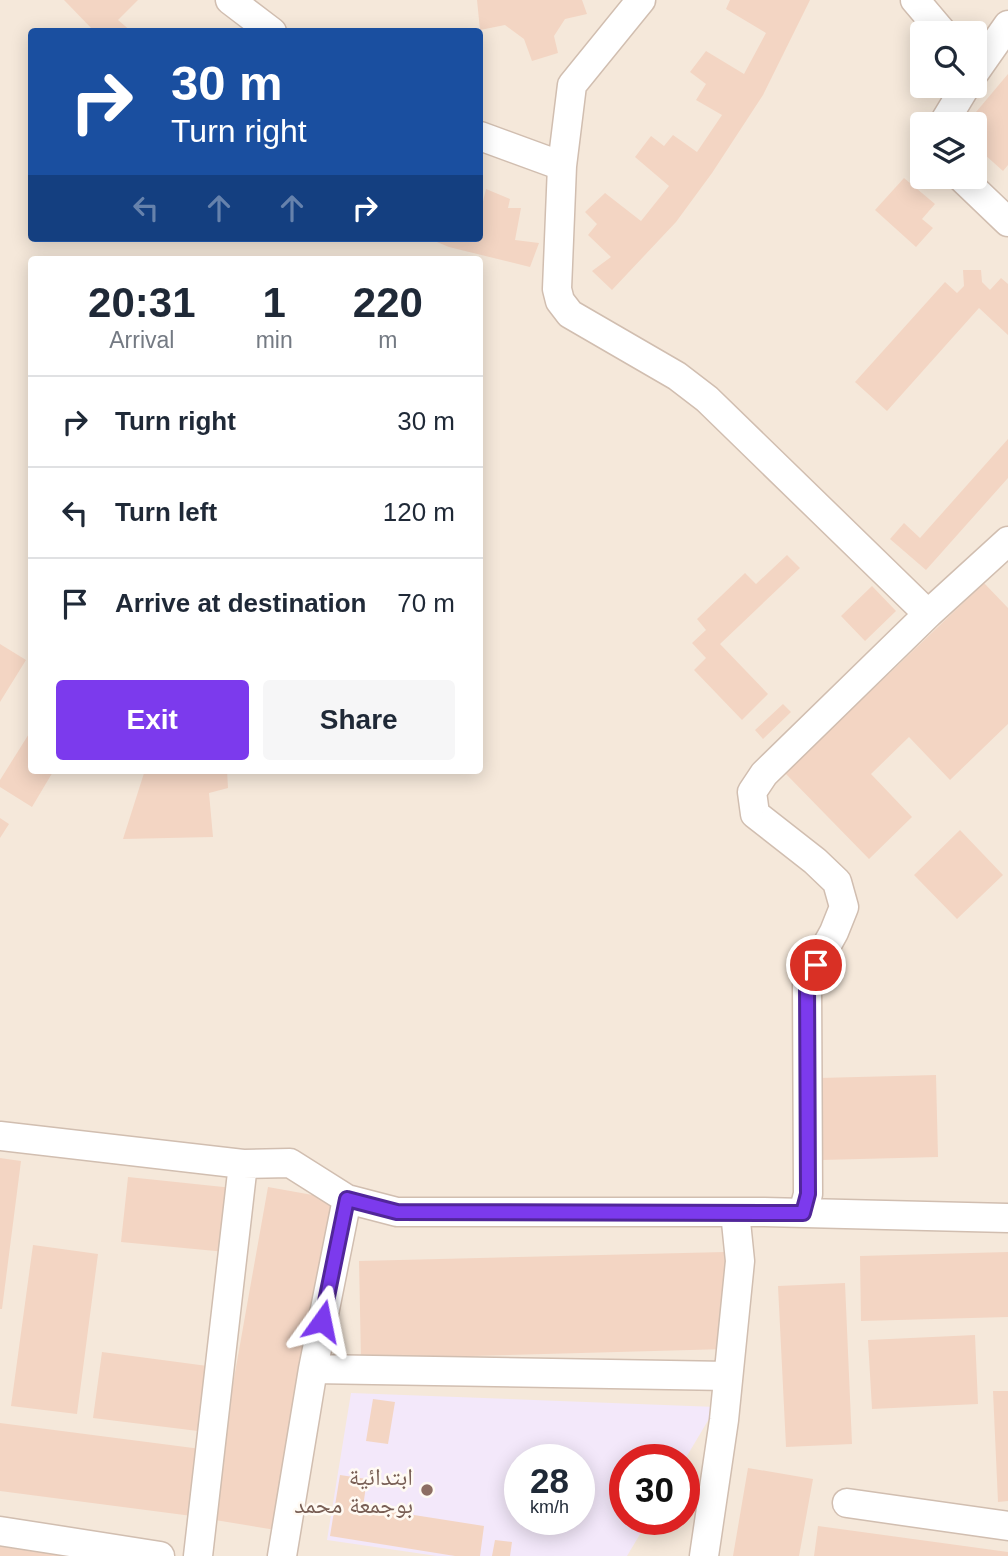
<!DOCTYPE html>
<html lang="en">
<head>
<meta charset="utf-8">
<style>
	body { margin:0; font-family:Arial,"Noto Naskh Arabic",sans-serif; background:#f6f6f7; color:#1f2937; height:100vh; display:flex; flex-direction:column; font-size:26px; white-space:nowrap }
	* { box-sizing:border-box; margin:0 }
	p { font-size:23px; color:#747a83 }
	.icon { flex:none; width:38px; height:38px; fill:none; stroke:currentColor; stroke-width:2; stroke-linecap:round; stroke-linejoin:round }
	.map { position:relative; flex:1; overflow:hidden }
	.side { position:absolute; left:28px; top:256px; width:455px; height:518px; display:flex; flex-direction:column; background:#fff; border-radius:7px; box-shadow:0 4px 18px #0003 }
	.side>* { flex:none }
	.top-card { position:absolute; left:28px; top:28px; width:455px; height:214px; border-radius:7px; box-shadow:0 4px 18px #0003; background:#1a4fa0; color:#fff; overflow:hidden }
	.tools { position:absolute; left:910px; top:21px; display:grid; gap:14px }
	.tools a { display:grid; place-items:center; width:77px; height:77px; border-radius:7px; background:#fff; box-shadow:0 4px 18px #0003; font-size:35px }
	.speed { position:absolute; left:504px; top:1444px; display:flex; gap:14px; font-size:35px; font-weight:700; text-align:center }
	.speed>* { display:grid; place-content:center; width:91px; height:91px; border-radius:50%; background:#fff; box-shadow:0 4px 18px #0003; line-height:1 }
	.speed small { font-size:18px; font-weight:400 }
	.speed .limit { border:10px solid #d22; background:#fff; color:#111 }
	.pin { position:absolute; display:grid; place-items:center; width:60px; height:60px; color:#fff; margin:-30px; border:4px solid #fff; border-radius:50%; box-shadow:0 2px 7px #0007 }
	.me { position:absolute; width:77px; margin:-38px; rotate:12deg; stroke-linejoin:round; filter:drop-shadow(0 0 5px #0008) }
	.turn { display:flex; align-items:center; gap:24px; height:147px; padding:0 28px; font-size:32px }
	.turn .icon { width:91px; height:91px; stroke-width:2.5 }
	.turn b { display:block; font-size:49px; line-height:60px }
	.lanes { display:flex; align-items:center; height:66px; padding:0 28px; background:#0003; justify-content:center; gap:35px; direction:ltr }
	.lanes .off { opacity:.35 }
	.eta { display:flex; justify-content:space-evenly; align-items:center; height:119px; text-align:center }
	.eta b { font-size:42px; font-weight:600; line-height:49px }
	.cta { display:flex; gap:14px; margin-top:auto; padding:14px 28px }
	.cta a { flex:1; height:80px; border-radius:7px; background:#7c3aed; color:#fff; font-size:28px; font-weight:600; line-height:80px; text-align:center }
	.cta a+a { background:#f6f6f7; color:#1f2937 }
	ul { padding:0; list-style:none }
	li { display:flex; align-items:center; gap:21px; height:91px; padding:0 28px; border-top:2px solid #e0e1e3 }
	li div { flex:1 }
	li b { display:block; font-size:26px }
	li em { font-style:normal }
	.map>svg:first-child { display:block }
	.residential { fill:#f5e8da; fill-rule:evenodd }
	.education { fill:#f3e8fa; fill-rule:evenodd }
	.building { fill:#f3d5c3 }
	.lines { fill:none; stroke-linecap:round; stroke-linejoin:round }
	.street-casing { stroke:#d1beb0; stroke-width:31 }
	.street { stroke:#fff; stroke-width:28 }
	.route-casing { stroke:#51269a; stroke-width:18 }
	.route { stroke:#7c3aed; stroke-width:12 }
	.education-dot { fill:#8d6e63; stroke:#fffaf3; stroke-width:2.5 }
	.labels { text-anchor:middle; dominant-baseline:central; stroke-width:5; stroke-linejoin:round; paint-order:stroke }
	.education-label { font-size:24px; fill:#785e54; stroke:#fffaf3; text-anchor:end }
</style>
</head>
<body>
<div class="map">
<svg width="1008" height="1556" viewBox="0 0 1008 1556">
	<rect width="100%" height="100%" fill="#fdf6ec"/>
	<path class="residential" d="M 0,0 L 1008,0 L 1008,1556 L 0,1556 ZM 32,32 L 480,32 L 480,238 L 32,238 ZM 922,33 L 975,33 L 975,86 L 922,86 ZM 922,124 L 975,124 L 975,177 L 922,177 ZM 32,259 L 480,259 L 480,770 L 32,770 ZM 520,1460 L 579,1460 L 579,1519 L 520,1519 ZM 625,1460 L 684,1460 L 684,1519 L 625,1519 Z"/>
	<path class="education" d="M 351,1393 L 716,1407 L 684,1461 L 625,1460 L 625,1519 L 649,1519 L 627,1556 L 437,1556 L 327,1540 ZM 520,1460 L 579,1460 L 579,1519 L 520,1519 Z"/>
	<path class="building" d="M 64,0 L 138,0 L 118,20 L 132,32 L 95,32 Z
		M 477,0 L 582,0 L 587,14 L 565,19 L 554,36 L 558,53 L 532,61 L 524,39 L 505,25 L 480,30 Z
		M 730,0 L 810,0 L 763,95 L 712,173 L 676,222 L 612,290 L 592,271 L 611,257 L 588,235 L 597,224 L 585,212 L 605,193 L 641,221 L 669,186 L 635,157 L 651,136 L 664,146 L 673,135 L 697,152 L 722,115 L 696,100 L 706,84 L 690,72 L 706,51 L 744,74 L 766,33 L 726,9 Z
		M 1008,74 L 1008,165 L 1003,171 L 975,146 L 975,124 L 966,124 Z
		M 904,178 L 935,204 L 922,219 L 933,228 L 916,247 L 875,210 Z
		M 486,189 L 510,199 L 508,208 L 521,208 L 515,240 L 539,243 L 530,267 L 449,247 L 427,238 L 480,238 L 480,214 Z
		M 963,270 L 981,270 L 982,282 L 990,290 L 1001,278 L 1008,284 L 1008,335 L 979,308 L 887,411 L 855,382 L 945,282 L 957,293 L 964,286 Z
		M 1008,439 L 1008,478 L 926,570 L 890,539 L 904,523 L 920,538 Z
		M 787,555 L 800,568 L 720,644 L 768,694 L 742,720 L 694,670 L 706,658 L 692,643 L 706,630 L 697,619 L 745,573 L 756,584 Z
		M 984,583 L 1008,608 L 1008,724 L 950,780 L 909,737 L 871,774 L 912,817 L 869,859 L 785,773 Z
		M 872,586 L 896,611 L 865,641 L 841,616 Z
		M 0,644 L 26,660 L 0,702 Z
		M 783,704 L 791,712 L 763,739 L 755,730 Z
		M 32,729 L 32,770 L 54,770 L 32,807 L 0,787 L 0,780 Z
		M 145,770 L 227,770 L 228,788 L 209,793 L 213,837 L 123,839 Z
		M 0,818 L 9,824 L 0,838 Z
		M 960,830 L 1003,875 L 957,919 L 914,875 Z
		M 936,1075 L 938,1157 L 821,1160 L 819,1078 Z
		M 0,1158 L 21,1161 L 2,1309 L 0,1309 Z
		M 128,1177 L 233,1188 L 226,1252 L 121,1242 Z
		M 268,1187 L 335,1199 L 276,1530 L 209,1519 Z
		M 33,1245 L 98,1254 L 77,1414 L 11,1406 Z
		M 725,1252 L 727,1349 L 361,1359 L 359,1261 Z
		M 1008,1252 L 1008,1317 L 861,1321 L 860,1256 Z
		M 845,1283 L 852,1444 L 786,1447 L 778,1286 Z
		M 975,1335 L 978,1404 L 872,1409 L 868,1340 Z
		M 102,1352 L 215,1367 L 206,1432 L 93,1418 Z
		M 993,1391 L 1008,1391 L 1008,1501 L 998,1502 Z
		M 373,1399 L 395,1402 L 388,1444 L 366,1441 Z
		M 0,1423 L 201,1449 L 192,1516 L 0,1491 Z
		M 748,1468 L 813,1479 L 799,1556 L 733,1556 Z
		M 340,1475 L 367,1479 L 363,1507 L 484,1526 L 480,1556 L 455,1556 L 330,1536 Z
		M 818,1526 L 1008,1552 L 1008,1556 L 814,1556 Z
		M 0,1538 L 101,1556 L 0,1556 Z
		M 495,1540 L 512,1542 L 510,1556 L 492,1556 Z"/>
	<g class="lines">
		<g class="street-casing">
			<path id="street" d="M 230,0 L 272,32
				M 915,0 L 943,33
				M 975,72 L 1008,25
				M 943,124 L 966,86
				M 480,136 L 562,166 L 572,85 L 641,0
				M 562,166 L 557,289 L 560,301 L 570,314 L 677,376 L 707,399 L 928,614
				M 961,177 L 1008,222
				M 0,1136 L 243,1164 L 290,1163 L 347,1199 L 397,1212 L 764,1212 L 1008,1218
				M 803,1213 L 808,1194 L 807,981 L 834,932 L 844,907 L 837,882 L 815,861 L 755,814 L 752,792 L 764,774 L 928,614 L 1008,541
				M 313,1369 L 728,1376
				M 847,1503 L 1008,1526
				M 0,1531 L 160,1556
				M 198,1556 L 243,1164
				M 282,1556 L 313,1369 L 347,1199
				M 704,1556 L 724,1420 L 740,1261 L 735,1212"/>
		</g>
		<use href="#street" class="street"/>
	</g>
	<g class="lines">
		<g class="route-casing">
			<path id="route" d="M 322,1321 L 347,1199 L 397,1212 L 803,1213 L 808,1194 L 807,981 L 816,965"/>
		</g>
		<use href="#route" class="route"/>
	</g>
	<circle class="education-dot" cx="427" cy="1490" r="7"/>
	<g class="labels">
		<g class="education-label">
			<text x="413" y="1476">ابتدائية<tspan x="413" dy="28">بوجمعة محمد</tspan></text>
		</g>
	</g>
</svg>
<div class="tools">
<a><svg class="icon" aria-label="search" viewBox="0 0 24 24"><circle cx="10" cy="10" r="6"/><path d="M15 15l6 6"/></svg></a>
<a><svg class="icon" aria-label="layers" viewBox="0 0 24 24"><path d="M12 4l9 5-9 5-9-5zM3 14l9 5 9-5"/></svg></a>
</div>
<div class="speed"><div>28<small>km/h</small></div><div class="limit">30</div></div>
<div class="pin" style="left:816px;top:965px;background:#d93025"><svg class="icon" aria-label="arrive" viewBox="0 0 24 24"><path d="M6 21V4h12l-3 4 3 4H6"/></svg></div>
<svg class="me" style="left:322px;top:1321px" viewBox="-20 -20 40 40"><path d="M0-17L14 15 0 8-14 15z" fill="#7c3aed" stroke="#fff" stroke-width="4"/></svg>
<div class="top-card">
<div class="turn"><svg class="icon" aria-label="right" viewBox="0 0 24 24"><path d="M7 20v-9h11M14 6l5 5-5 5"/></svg><div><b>30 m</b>Turn right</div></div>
<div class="lanes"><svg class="icon off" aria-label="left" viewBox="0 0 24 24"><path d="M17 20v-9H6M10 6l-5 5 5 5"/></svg><svg class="icon off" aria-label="ahead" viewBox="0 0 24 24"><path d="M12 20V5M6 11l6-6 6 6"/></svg><svg class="icon off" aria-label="ahead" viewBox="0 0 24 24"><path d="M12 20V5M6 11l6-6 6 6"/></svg><svg class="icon" aria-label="right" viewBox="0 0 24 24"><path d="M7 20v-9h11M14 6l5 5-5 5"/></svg></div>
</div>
<section class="side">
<div class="eta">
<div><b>20:31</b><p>Arrival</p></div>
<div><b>1</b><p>min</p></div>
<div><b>220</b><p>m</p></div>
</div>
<ul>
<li><svg class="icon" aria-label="right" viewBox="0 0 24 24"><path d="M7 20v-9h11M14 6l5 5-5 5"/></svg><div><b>Turn right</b></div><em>30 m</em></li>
<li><svg class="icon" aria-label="left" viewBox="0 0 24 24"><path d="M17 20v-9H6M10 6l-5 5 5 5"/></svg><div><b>Turn left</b></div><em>120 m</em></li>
<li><svg class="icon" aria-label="arrive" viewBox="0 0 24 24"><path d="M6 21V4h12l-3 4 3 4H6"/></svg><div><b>Arrive at destination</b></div><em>70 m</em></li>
</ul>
<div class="cta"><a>Exit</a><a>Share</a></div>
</section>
</div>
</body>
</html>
